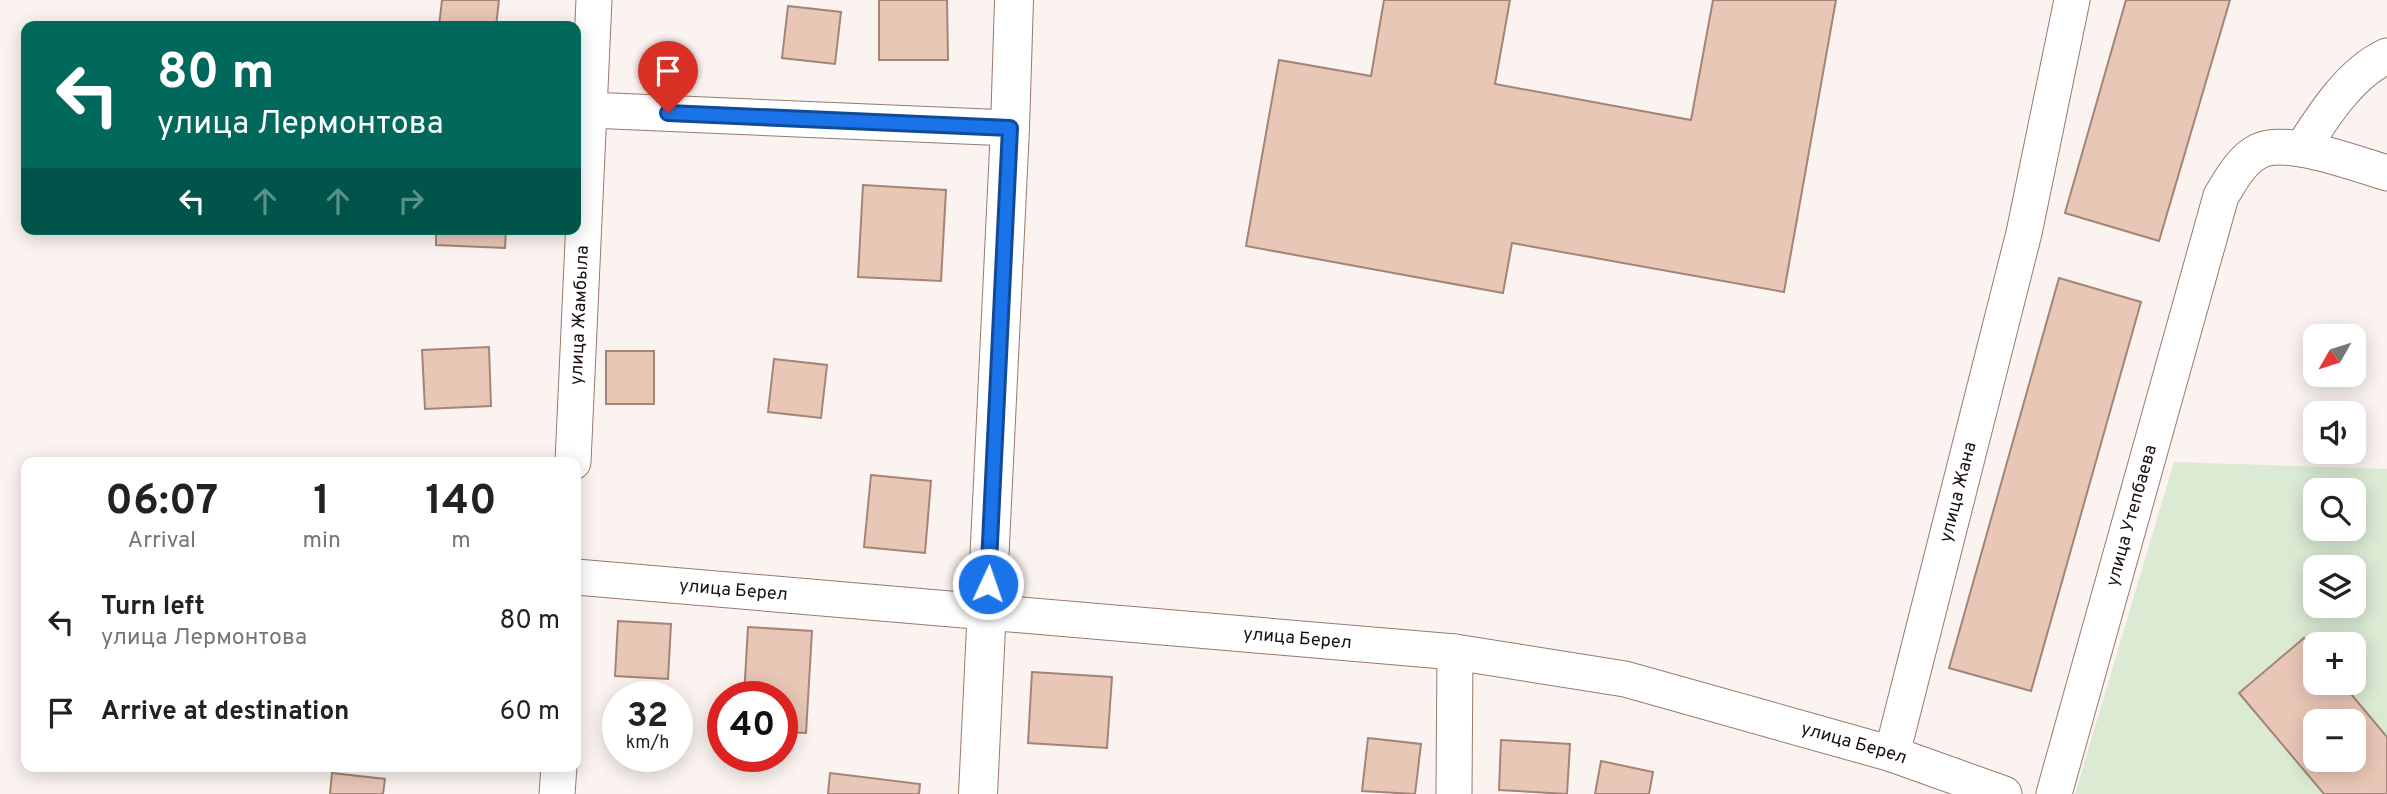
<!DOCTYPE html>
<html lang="en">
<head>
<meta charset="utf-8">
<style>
	body { margin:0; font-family:Overpass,sans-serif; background:#f6f6f6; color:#222; height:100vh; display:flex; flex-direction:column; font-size:26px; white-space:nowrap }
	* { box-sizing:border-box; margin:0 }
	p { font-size:23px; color:#767676 }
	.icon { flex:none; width:38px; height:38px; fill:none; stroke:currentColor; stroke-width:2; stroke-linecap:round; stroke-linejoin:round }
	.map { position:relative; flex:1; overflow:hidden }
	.panel { position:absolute; left:21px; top:457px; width:560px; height:315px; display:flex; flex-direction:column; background:#fff; border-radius:14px; box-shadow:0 4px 18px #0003 }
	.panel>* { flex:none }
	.hud { position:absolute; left:21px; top:21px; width:560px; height:214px; border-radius:14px; box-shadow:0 4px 18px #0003; background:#00695c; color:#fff; overflow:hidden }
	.needle { width:46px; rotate:231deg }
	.controls { position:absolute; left:2303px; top:324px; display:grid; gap:14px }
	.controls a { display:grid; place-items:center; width:63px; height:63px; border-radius:14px; background:#fff; box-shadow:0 4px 18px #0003; font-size:35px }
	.speed { position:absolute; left:602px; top:681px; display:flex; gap:14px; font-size:35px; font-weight:700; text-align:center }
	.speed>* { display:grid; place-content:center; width:91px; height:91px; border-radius:50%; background:#fff; box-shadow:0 4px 18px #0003; line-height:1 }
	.speed small { font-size:18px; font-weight:400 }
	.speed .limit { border:10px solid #d22; background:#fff; color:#111 }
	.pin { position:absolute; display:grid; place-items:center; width:60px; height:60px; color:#fff; margin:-72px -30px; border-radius:50% 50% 50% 0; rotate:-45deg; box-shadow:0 0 7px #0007 }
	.pin .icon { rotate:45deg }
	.me { position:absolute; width:77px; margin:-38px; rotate:3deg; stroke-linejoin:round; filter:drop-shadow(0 0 5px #0008) }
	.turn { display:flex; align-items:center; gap:24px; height:147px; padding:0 21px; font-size:32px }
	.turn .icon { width:91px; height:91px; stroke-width:2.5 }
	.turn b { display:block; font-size:49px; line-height:60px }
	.lanes { display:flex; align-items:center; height:66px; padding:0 21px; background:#0003; justify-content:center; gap:35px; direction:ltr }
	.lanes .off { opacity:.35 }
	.eta { display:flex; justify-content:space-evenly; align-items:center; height:119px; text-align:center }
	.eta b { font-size:42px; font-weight:700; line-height:49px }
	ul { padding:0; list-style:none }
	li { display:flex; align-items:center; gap:21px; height:91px; padding:0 21px }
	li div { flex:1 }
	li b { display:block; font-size:26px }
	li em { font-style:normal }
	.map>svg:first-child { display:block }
	.green { fill:#daead3; fill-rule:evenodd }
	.building { fill:#e9c7b7; stroke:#a48476; stroke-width:2; fill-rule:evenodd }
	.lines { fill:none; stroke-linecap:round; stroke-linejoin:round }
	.street-casing { stroke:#987a6a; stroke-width:37 }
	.secondary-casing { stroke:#987a6a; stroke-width:40 }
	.street { stroke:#fff; stroke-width:35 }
	.secondary { stroke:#fff; stroke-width:38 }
	.route-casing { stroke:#114b97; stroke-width:18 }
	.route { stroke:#1a73e8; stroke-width:12 }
	.labels { text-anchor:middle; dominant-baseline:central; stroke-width:6; stroke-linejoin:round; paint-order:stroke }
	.street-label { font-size:18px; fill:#1a0f0a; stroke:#fff }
</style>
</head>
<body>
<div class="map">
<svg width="2387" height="794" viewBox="0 0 2387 794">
	<rect width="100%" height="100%" fill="#faf3f0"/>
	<path class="green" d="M 2174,462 L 2387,469 L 2387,794 L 2075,794 ZM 2315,490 L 2354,490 L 2354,528 L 2315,528 ZM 2315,567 L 2354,567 L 2354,606 L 2315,606 ZM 2315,644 L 2354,644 L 2354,682 L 2315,682 ZM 2315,721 L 2354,721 L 2354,760 L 2315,760 Z"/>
	<path class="building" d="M 442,0 L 499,0 L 496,26 L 439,26 Z
		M 879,0 L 947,0 L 948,60 L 879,60 Z
		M 1384,0 L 1510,0 L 1495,84 L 1691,120 L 1713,0 L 1836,0 L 1784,292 L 1512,243 L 1503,293 L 1246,246 L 1279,60 L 1371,76 Z
		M 2126,0 L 2230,0 L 2159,241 L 2065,213 Z
		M 788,6 L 841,12 L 835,64 L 782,58 Z
		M 863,185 L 946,190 L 941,281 L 858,277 Z
		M 436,229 L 506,229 L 505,248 L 436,245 Z
		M 2059,278 L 2141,302 L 2031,691 L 1949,668 Z
		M 489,347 L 491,406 L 425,409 L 422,350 Z
		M 606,351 L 654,351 L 654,404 L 606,404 Z
		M 774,359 L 827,365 L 821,418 L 768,412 Z
		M 871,475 L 931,481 L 925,553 L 864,547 Z
		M 618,621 L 671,624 L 668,679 L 615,676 Z
		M 748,627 L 812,631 L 806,733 L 782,732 L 782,696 L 744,696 Z
		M 2304,638 L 2315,651 L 2315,682 L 2341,682 L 2387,737 L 2387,794 L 2324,794 L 2239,693 ZM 2315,721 L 2354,721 L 2354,760 L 2315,760 Z
		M 1032,672 L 1112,677 L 1107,748 L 1028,743 Z
		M 1368,738 L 1421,744 L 1415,794 L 1362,791 Z
		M 1501,740 L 1570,744 L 1567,794 L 1499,790 Z
		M 1601,761 L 1653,772 L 1649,794 L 1595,794 Z
		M 332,773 L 385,779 L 383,794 L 330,794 Z
		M 830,773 L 920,784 L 919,794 L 828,794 Z"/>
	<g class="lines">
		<g class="street-casing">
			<g id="street">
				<path d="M 589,110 L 1010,128"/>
				<path d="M 2302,149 C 2323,116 2350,73 2387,56"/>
				<path id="s1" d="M 573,462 L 594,0"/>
				<path id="s2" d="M 576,577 L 1455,652 L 1625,679 L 1892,754 L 2004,794"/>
				<path id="s3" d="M 1892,754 L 2024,233 L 2072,0"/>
				<path d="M 557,794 L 559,766"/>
				<path d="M 1454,794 L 1455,652"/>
				<path id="s4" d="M 2054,794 L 2221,196 C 2231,180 2241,160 2259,151 C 2286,137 2357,164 2387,173"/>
			</g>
		</g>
		<g class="secondary-casing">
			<path id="secondary" d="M 978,794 L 1010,128 L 1014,0"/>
		</g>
		<use href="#street" class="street"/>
		<use href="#secondary" class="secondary"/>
	</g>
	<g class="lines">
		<g class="route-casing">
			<path id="route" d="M 668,113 L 1010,128 L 988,584"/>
		</g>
		<use href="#route" class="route"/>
	</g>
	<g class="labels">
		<g class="street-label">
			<text stroke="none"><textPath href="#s1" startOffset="147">улица Жамбыла</textPath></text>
			<text stroke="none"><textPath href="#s3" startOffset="270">улица Жана</textPath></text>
			<text stroke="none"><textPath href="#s4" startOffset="289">улица Утепбаева</textPath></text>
			<text stroke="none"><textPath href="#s2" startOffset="158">улица Берел</textPath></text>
			<text stroke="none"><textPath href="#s2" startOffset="724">улица Берел</textPath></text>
			<text stroke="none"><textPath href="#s2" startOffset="1292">улица Берел</textPath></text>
		</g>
	</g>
</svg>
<div class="controls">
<a><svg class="needle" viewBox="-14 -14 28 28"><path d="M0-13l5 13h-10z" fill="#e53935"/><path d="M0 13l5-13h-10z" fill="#767676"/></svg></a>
<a><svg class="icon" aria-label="sound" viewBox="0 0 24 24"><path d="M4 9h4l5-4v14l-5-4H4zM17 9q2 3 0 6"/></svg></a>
<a><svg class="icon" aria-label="search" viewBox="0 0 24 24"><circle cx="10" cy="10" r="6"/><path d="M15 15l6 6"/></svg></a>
<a><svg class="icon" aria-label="layers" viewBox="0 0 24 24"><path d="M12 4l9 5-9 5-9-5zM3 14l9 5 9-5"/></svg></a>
<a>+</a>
<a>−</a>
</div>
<div class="speed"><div>32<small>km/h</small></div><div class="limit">40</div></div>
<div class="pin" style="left:668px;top:113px;background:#d93025"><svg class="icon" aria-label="arrive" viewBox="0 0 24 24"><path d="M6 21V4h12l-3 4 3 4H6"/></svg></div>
<svg class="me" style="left:988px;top:584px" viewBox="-20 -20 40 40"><circle r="17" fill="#1a73e8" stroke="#fff" stroke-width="3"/><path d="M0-11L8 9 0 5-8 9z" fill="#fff"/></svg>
<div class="hud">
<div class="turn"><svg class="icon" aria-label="left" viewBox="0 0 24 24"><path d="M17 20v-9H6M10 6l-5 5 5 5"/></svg><div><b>80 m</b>улица Лермонтова</div></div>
<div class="lanes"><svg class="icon" aria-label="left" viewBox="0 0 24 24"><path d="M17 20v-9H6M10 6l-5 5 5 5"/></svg><svg class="icon off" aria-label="ahead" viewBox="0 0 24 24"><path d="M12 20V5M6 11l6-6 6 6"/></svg><svg class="icon off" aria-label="ahead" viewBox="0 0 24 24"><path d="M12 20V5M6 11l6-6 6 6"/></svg><svg class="icon off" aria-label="right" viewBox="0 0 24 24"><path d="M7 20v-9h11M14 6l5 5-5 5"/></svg></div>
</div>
<section class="panel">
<div class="eta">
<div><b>06:07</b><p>Arrival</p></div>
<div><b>1</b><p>min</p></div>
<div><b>140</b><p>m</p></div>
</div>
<ul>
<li><svg class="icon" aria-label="left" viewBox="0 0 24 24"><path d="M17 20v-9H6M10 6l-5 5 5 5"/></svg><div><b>Turn left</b><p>улица Лермонтова</p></div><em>80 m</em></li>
<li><svg class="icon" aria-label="arrive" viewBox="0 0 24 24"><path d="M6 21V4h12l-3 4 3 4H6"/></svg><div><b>Arrive at destination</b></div><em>60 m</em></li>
</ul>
</section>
</div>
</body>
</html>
